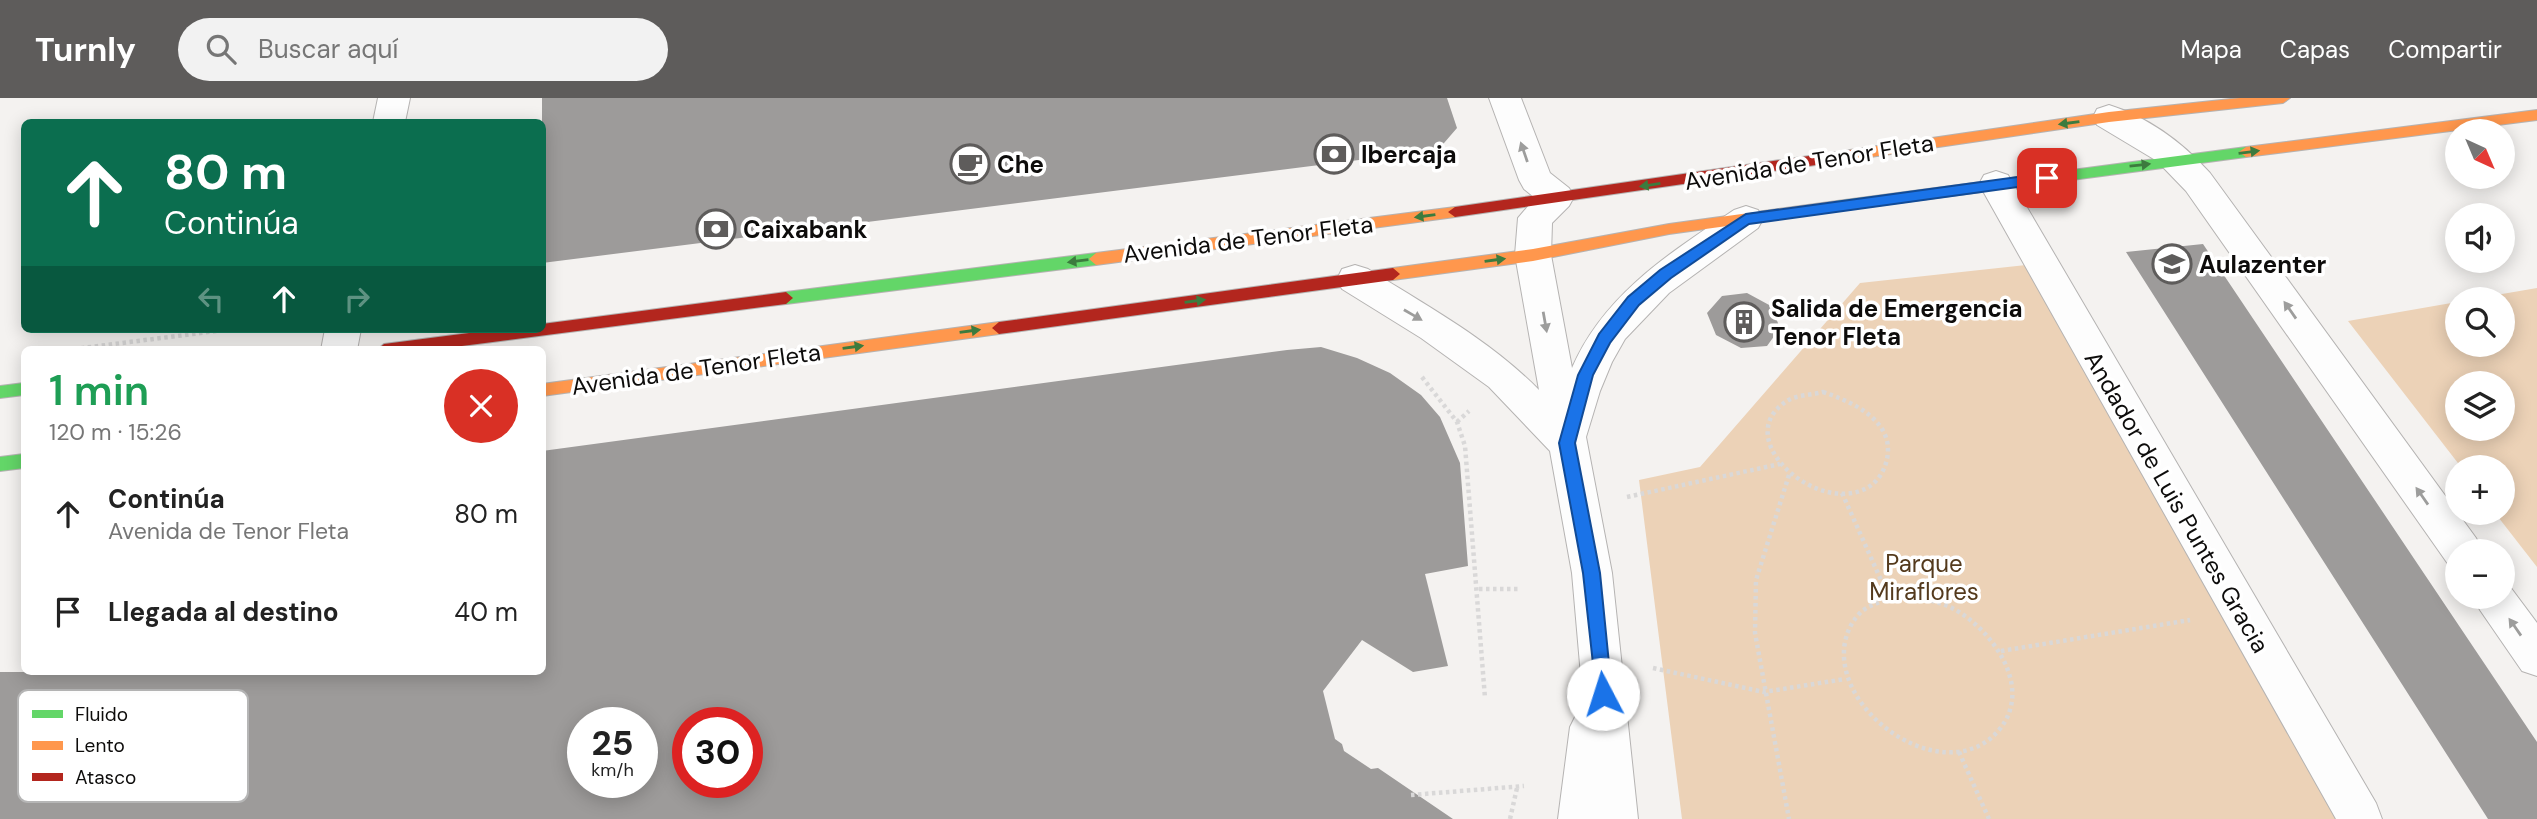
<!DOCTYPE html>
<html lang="es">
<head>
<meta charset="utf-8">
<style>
	body { margin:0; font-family:"DM Sans",sans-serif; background:#f2f2f2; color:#222; height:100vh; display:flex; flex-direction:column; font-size:26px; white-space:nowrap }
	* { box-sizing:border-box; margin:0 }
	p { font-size:23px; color:#767676 }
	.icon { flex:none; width:38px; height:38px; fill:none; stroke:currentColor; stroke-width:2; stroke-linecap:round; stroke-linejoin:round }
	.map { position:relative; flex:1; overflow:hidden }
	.details { position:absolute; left:21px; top:248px; width:525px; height:329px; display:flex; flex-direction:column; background:#fff; border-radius:10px; box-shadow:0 4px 18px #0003 }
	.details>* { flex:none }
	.guide { position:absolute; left:21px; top:21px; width:525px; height:214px; border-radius:10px; box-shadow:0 4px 18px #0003; background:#0b6e4f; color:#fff; overflow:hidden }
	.needle { width:46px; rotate:136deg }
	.buttons { position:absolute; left:2445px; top:21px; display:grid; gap:14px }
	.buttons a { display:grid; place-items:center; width:70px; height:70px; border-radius:50%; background:#fff; box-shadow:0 4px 18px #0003; font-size:35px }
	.speed { position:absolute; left:567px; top:609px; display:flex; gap:14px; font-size:35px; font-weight:700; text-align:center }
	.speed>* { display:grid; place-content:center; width:91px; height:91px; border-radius:50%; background:#fff; box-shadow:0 4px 18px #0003; line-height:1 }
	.speed small { font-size:18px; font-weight:400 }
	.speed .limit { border:10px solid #d22; background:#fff; color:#111 }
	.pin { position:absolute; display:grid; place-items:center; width:60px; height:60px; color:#fff; margin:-30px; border-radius:14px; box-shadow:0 4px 10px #0006 }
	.me { position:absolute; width:77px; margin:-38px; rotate:355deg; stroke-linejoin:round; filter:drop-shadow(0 0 5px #0008) }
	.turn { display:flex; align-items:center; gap:24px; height:147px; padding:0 28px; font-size:32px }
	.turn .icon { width:91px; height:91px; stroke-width:2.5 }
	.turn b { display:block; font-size:49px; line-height:60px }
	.lanes { display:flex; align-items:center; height:66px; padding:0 28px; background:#0003; justify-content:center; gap:35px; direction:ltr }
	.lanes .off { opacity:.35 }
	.round { display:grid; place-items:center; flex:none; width:74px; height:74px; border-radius:37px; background:#f2f2f2 }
	.overview { display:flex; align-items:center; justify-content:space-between; height:119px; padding:0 28px }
	h1 { font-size:42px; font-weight:600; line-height:52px; color:#1e9e55 }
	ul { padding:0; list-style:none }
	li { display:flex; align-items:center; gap:21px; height:98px; padding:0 28px }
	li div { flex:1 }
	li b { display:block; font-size:26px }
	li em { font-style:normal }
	header { display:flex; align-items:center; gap:42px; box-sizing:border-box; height:98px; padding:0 35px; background:#5e5c5b; color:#fff }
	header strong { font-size:33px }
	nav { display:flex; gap:38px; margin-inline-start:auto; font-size:24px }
	.search { width:490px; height:63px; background:#f2f2f2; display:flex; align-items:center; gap:18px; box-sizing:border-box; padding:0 24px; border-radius:38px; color:#767676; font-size:26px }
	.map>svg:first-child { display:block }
	.green { fill:#ecd2b7; fill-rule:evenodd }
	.building { fill:#9d9b9a; fill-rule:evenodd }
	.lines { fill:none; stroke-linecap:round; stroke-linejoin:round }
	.street-casing { stroke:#b5b3b2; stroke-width:2 }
	.fast-casing { stroke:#b5b3b2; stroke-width:2 }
	.slow-casing { stroke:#b5b3b2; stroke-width:2 }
	.jam-casing { stroke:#b5b3b2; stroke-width:2 }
	.path { stroke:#d9d8d8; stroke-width:4.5; stroke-dasharray:3.5 3.5; stroke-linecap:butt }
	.street { fill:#fdfdfd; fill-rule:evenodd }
	.fast { fill:#63d668; fill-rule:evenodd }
	.slow { fill:#ff974d; fill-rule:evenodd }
	.jam { fill:#b3261e; fill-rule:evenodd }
	.oneway { fill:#3c7b3e }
	.oneway2 { fill:#9d9d9c }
	.route { fill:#1a73e8; stroke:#114b97; stroke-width:2 }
	.labels { text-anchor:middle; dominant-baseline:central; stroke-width:7; stroke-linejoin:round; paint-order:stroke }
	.poi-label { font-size:24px; font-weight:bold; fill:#0d0c0b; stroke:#fff; text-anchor:start }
	.street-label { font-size:24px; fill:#0d0c0b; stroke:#fff }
	.park-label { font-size:24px; fill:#543a1d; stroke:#fff }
	.key { fill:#fff; stroke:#b6b6b6; stroke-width:2 }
	.key-label { font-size:19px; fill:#0d0c0b }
</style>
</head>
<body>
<header>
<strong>Turnly</strong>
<div class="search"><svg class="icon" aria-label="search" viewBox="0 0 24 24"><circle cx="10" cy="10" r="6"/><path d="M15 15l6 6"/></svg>Buscar aquí</div>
<nav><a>Mapa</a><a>Capas</a><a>Compartir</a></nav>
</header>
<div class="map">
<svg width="2537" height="721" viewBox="0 0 2537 721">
	<rect width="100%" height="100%" fill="#f4f2f0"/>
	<path class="green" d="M 2026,167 L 2339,721 L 1682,721 L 1639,382 L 1700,369 L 1860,185 Z
		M 2537,190 L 2537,469 L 2495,415 L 2502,415 L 2502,369 L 2461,369 L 2348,223 L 2457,204 L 2457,247 L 2502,247 L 2502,201 L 2473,201 ZM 2502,285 L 2502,331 L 2457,331 L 2457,285 Z"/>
	<path class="building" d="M 542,0 L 1447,0 L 1457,30 L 1438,52 L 542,165 Z
		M 2203,146 L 2537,644 L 2537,721 L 2488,721 L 2126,154 Z
		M 1747,195 L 1771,208 L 1780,230 L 1767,248 L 1741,250 L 1716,237 L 1707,215 L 1722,198 Z
		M 1321,249 L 1357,260 L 1390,275 L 1421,297 L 1440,319 L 1460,365 L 1468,468 L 1425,476 L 1448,568 L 1413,574 L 1362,542 L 1323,593 L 1335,641 L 1342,646 L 1344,653 L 1371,671 L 1378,670 L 1453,721 L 0,721 L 0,574 L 542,574 L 542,353 L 1287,252 ZM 583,625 L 642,625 L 642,684 L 583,684 ZM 688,625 L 747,625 L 747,684 L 688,684 Z"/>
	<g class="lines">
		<g class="street-casing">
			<path id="street" d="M 378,0 L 410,0 L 405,24 L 373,24 Z
				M 1489,0 L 1521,0 L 1550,75 L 1569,90 L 1574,99 L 1569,108 L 1552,125 L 1551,157 L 1572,270 C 1604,196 1670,155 1734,112 L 1746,108 L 1758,112 L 1763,121 L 1758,130 L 1669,195 L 1625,241 L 1612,264 L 1600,293 L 1586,339 L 1612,475 L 1638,721 L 1558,721 L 1570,629 L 1577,615 L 1584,612 L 1572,475 L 1550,353 L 1489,289 L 1421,240 L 1342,191 L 1337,181 L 1342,171 L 1355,167 L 1368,171 C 1427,208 1490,242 1539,292 L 1515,157 L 1518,120 L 1535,100 L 1524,91 L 1519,82 Z
				M 2109,7 C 2148,19 2183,45 2210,75 L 2476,440 L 2482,453 L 2457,453 L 2457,469 L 2448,466 L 2186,93 L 2157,63 L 2097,27 L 2093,19 L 2097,11 Z
				M 1996,73 L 2008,77 L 2376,705 L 2382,721 L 2336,721 L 1979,86 L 1984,77 Z
				M 325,231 L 361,231 L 357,252 L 321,252 Z
				M 2502,484 L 2508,486 L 2537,525 L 2537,578 L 2522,573 L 2480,512 L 2474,499 L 2502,499 Z"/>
		</g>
		<g class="fast-casing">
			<path id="fast" d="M 2246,49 L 2253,54 L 2246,59 L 1837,113 L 1830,108 L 1837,103 Z
				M 1096,155 L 1103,161 L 1096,167 L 786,206 L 779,200 L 786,194 Z
				M 24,285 L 24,297 L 0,300 L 0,288 Z
				M 24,356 L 24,370 L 0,373 L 0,359 Z"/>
		</g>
		<g class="slow-casing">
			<path id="slow" d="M 2240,0 L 2290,0 L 2283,5 L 2109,24 L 1850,62 L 1843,57 L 1850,52 L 2109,14 Z
				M 2537,12 L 2537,22 L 2246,59 L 2239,54 L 2246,49 Z
				M 1837,103 L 1844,108 L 1837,113 L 1669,136 L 1533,163 L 1393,182 L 1386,176 L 1393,170 L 1533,151 L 1669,126 Z
				M 1455,109 L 1462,114 L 1455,119 L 1096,167 L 1089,161 L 1096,155 Z
				M 999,224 L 1006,230 L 999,236 L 542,298 L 542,286 Z"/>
		</g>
		<g class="jam-casing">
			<path id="jam" d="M 1850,52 L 1857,57 L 1850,62 L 1455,119 L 1448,114 L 1455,109 Z
				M 1393,170 L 1400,176 L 1393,182 L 999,236 L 992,230 L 999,224 Z
				M 786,194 L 793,200 L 786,206 L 431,252 L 377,252 L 384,246 L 500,231 L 542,231 L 542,226 Z"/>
		</g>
		<path class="path" d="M 67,252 L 232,231
			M 1422,279 L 1457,324 L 1465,348 L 1485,600
			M 1823,294 C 1853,304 1895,323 1887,361 C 1885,371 1879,382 1870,388 C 1821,421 1727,341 1787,303 C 1796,297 1812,297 1823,294 Z
			M 1457,324 L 1469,313
			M 1789,377 L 1756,482 L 1755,535 L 1789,721
			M 1842,395 L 1889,500
			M 1627,399 L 1780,366
			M 1479,491 L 1520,491
			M 1889,500 C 1910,500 1932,500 1952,510 C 1991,530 2035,589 1999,632 C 1949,691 1840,622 1844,552 C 1845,538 1850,525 1861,514 C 1869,507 1879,505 1889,500 Z
			M 2001,553 L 2190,522
			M 1653,570 L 1764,594 L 1845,581
			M 1959,654 L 1989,721
			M 1411,697 L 1524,688
			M 1510,721 L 1517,690"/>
		<use href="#street" class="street"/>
		<use href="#fast" class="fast"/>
		<use href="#slow" class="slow"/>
		<use href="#jam" class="jam"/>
	</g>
	<defs><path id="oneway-solid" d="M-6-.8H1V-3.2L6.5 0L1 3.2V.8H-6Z" transform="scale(1.75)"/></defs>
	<g class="oneway">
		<use href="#oneway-solid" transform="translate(2069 25) rotate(172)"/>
		<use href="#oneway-solid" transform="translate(2249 54) rotate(-7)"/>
		<use href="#oneway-solid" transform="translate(2140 67) rotate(-6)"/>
		<use href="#oneway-solid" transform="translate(1650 87) rotate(171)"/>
		<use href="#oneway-solid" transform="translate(1425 118) rotate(172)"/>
		<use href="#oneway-solid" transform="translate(1495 162) rotate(-8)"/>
		<use href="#oneway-solid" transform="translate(1078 163) rotate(173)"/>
		<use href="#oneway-solid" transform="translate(1195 203) rotate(-8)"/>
		<use href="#oneway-solid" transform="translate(970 233) rotate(-8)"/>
		<use href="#oneway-solid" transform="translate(853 249) rotate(-8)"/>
	</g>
	<g class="oneway2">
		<use href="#oneway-solid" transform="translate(1524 54) rotate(-109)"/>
		<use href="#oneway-solid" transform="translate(2290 212) rotate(-125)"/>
		<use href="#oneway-solid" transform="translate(1413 217) rotate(30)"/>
		<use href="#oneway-solid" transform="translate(1545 224) rotate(80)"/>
		<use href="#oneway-solid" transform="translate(2422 398) rotate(-125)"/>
		<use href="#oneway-solid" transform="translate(2515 529) rotate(-125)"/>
	</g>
	<path class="route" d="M 2047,75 L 2054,80 L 2047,85 L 1749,126 L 1671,180 L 1639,207 L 1610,245 L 1593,277 L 1575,345 L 1600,475 L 1612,596 L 1609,602 L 1603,604 L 1597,602 L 1583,475 L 1559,345 L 1578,277 L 1599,236 L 1628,199 L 1660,172 L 1746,116 Z"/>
	<defs>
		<g id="bank-ring" transform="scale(2.0125)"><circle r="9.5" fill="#fff" stroke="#5e5c5b" stroke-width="1.5"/><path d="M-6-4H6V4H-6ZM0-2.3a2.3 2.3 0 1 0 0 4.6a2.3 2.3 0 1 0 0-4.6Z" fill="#5e5c5b"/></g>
		<g id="cafe-ring" transform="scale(2.0125)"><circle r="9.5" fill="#fff" stroke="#5e5c5b" stroke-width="1.5"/><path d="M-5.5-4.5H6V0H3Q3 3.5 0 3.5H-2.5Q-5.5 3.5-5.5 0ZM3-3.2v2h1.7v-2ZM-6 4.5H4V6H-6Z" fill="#5e5c5b"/></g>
		<g id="school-ring" transform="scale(2.0125)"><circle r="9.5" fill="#fff" stroke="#5e5c5b" stroke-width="1.5"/><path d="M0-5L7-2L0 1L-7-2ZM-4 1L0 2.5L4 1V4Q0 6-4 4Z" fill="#5e5c5b"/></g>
		<g id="building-ring" transform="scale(2.0125)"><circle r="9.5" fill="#fff" stroke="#5e5c5b" stroke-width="1.5"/><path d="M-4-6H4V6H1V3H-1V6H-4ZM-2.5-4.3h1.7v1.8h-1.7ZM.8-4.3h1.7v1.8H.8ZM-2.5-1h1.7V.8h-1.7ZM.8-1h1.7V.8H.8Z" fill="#5e5c5b"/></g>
	</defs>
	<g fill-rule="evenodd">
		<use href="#bank-ring" x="1334" y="56"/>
		<use href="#cafe-ring" x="970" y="66"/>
		<use href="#bank-ring" x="716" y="131"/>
		<use href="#school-ring" x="2172" y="166"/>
		<use href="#building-ring" x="1744" y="224"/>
	</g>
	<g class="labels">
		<g class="poi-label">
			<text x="1361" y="56">Ibercaja</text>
			<text x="997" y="66">Che</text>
			<text x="743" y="131">Caixabank</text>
			<text x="2199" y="166">Aulazenter</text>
			<text x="1771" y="210">Salida de Emergencia<tspan x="1771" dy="28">Tenor Fleta</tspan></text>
		</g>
		<g class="street-label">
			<text transform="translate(1809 64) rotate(-9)">Avenida de Tenor Fleta</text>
			<text transform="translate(1248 141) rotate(-7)">Avenida de Tenor Fleta</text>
			<text transform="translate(696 271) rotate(-8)">Avenida de Tenor Fleta</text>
			<text transform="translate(2177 404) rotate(60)">Andador de Luis Puntes Gracia</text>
		</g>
		<g class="park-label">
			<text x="1924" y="465">Parque<tspan x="1924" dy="28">Miraflores</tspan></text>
		</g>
	</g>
	<rect x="18" y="592" width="230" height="112" rx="10" class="key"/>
	<rect x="32" y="612" width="31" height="8" fill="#63d668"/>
	<rect x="32" y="643" width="31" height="9" fill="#ff974d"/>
	<rect x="32" y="675" width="31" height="8" fill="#b3261e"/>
	<g class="key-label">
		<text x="75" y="623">Fluido</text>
		<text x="75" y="654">Lento</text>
		<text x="75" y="686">Atasco</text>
	</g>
</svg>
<div class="buttons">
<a><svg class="needle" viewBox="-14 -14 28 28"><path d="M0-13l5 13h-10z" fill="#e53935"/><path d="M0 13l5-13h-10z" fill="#767676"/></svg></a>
<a><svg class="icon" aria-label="sound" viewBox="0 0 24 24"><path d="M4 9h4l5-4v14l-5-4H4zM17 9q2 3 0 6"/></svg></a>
<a><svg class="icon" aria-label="search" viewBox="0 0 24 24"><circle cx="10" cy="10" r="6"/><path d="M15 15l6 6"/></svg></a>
<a><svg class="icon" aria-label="layers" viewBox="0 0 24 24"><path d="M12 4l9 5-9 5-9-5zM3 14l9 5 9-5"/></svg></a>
<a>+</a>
<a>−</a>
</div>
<div class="speed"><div>25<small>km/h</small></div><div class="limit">30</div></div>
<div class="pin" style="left:2047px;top:80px;background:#d93025"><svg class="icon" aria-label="arrive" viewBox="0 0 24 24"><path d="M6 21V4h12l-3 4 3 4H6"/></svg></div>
<svg class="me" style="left:1603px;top:596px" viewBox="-20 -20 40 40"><circle r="19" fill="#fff"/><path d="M0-13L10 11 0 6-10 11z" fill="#1a73e8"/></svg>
<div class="guide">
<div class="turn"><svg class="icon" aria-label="ahead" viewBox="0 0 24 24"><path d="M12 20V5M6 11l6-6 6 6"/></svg><div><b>80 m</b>Continúa</div></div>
<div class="lanes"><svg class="icon off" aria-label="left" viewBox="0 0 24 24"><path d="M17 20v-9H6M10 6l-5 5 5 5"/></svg><svg class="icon" aria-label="ahead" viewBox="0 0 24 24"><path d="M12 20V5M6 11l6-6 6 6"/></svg><svg class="icon off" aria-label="right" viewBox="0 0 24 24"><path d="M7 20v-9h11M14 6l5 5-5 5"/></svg></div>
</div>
<section class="details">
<div class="overview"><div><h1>1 min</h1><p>120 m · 15:26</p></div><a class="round" style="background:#d93025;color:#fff"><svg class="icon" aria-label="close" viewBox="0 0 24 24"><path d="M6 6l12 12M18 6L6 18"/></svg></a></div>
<ul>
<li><svg class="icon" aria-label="ahead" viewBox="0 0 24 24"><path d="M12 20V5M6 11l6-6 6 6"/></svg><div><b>Continúa</b><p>Avenida de Tenor Fleta</p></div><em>80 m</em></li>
<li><svg class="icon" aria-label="arrive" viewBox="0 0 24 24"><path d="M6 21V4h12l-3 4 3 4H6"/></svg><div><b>Llegada al destino</b></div><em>40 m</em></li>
</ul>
</section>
</div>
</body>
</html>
